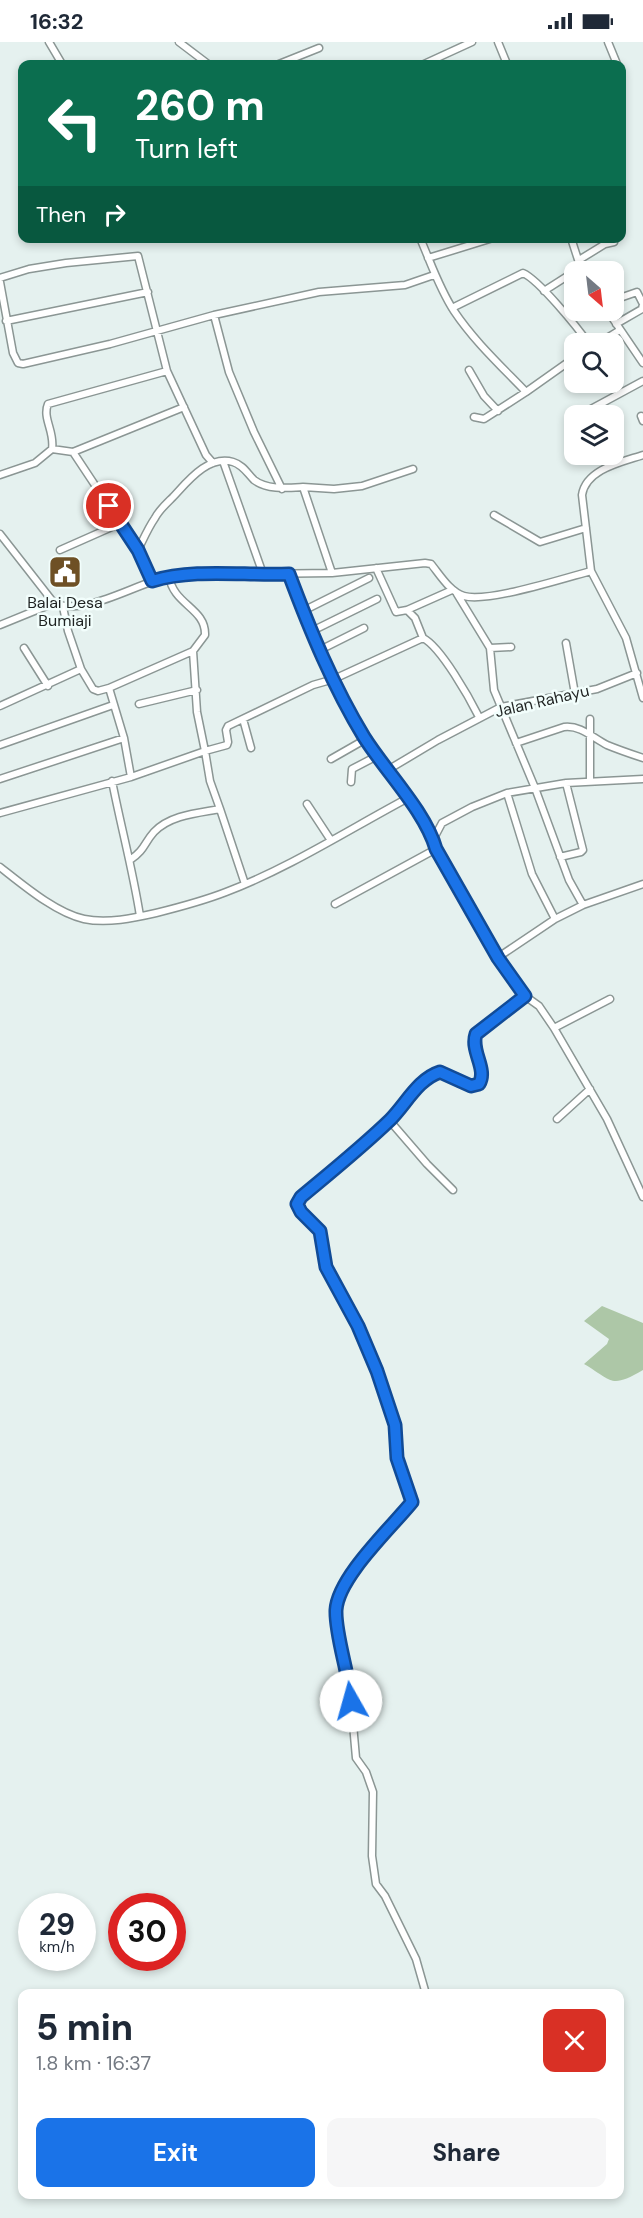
<!DOCTYPE html>
<html lang="en">
<head>
<meta charset="utf-8">
<style>
	body { margin:0; font-family:"DM Sans",sans-serif; background:#f6f6f7; color:#1f2937; height:100vh; display:flex; flex-direction:column; font-size:22px; white-space:nowrap }
	* { box-sizing:border-box; margin:0 }
	p { font-size:20px; color:#747a83 }
	.icon { flex:none; width:33px; height:33px; fill:none; stroke:currentColor; stroke-width:2; stroke-linecap:round; stroke-linejoin:round }
	.map { position:relative; flex:1; overflow:hidden }
	.sheet { position:absolute; left:18px; top:1947px; width:606px; height:210px; display:flex; flex-direction:column; background:#fff; border-radius:12px; box-shadow:0 3px 9px #0003 }
	.sheet>* { flex:none }
	.guide { position:absolute; left:18px; top:18px; width:608px; height:183px; border-radius:12px; box-shadow:0 3px 9px #0003; background:#0b6e4f; color:#fff; overflow:hidden }
	.needle { width:39px; rotate:152deg }
	.buttons { position:absolute; left:564px; top:219px; display:grid; gap:12px }
	.buttons a { display:grid; place-items:center; width:60px; height:60px; border-radius:12px; background:#fff; box-shadow:0 3px 9px #0003; font-size:30px }
	.speed { position:absolute; left:18px; top:1851px; display:flex; gap:12px; font-size:30px; font-weight:700; text-align:center }
	.speed>* { display:grid; place-content:center; width:78px; height:78px; border-radius:50%; background:#fff; box-shadow:0 3px 9px #0003; line-height:1 }
	.speed small { font-size:15px; font-weight:400 }
	.speed .limit { border:9px solid #d22; background:#fff; color:#111 }
	.pin { position:absolute; display:grid; place-items:center; width:51px; height:51px; color:#fff; margin:-26px; border:3px solid #fff; border-radius:50%; box-shadow:0 2px 6px #0007 }
	.me { position:absolute; width:66px; margin:-33px; rotate:353deg; stroke-linejoin:round; filter:drop-shadow(0 0 4px #0008) }
	.turn { display:flex; align-items:center; gap:21px; height:126px; padding:0 18px; font-size:27px }
	.turn .icon { width:78px; height:78px; stroke-width:2.5 }
	.turn b { display:block; font-size:42px; line-height:51px }
	.then { display:flex; align-items:center; height:57px; padding:0 18px; background:#0003; gap:12px; font-size:22px }
	.round { display:grid; place-items:center; flex:none; width:63px; height:63px; border-radius:12px; background:#f6f6f7 }
	.summary { display:flex; align-items:center; justify-content:space-between; height:102px; padding:0 18px }
	h1 { font-size:36px; font-weight:800; line-height:45px }
	.primary-button { display:flex; gap:12px; margin-top:auto; padding:12px 18px }
	.primary-button a { flex:1; height:69px; border-radius:12px; background:#1a73e8; color:#fff; font-size:24px; font-weight:800; line-height:69px; text-align:center }
	.primary-button a+a { background:#f6f6f7; color:#1f2937 }
	.status { display:flex; justify-content:space-between; align-items:center; height:42px; padding:0 30px; background:#fff; direction:ltr }
	.status svg { height:16px; fill:currentColor }
	.map>svg:first-child { display:block }
	.green { fill:#adc7a7 }
	.lines { fill:none; stroke-linecap:round; stroke-linejoin:round }
	.minor-casing { stroke:#8b9694; stroke-width:9 }
	.minor { stroke:#fff; stroke-width:6 }
	.route-casing { stroke:#114b97; stroke-width:15 }
	.route { stroke:#1a73e8; stroke-width:10 }
	.labels { text-anchor:middle; dominant-baseline:central; stroke-width:5; stroke-linejoin:round; paint-order:stroke }
	.poi-label { font-size:16px; fill:#1f2322; stroke:#f2fefc }
	.street-label { font-size:16px; fill:#1f2322; stroke:#f2fefc }
</style>
</head>
<body>
<div class="status"><b>16:32</b><svg viewBox="0 0 49 12"><path d="M0 12V9h3v3zM5 12V6h3v6zM10 12V3h3v9zM15 12V0h3v12zM26 1h20v11H26zM47 4h2v5h-2z"/></svg></div>
<div class="map">
<svg width="643" height="2176" viewBox="0 0 643 2176">
	<rect width="100%" height="100%" fill="#e5f1ef"/>
	<path class="green" d="M 602,1264 L 643,1281 L 643,1328 C 610,1347 613,1339 584,1322 L 607,1302 L 609,1297 L 584,1279 Z"/>
	<g class="lines">
		<g class="minor-casing">
			<path id="minor" d="M 49,0 L 62,22
				M 179,0 L 208,22
				M 498,0 L 507,22
				M 608,0 L 617,22
				M 279,22 L 319,6
				M 424,22 L 472,0
				M 420,196 C 431,221 439,246 454,269 C 474,299 501,324 526,350 L 574,316
				M 571,196 L 582,230
				M 428,216 L 493,196
				M 579,218 L 605,202 L 614,200
				M 0,236 L 29,227 L 66,221 L 138,214 L 167,329 L 206,413 L 213,421
				M 0,240 L 13,311 L 18,321 L 23,322 L 110,302 L 214,273 L 319,250 L 405,243 L 434,233
				M 544,249 L 580,226
				M 614,258 L 637,250 L 643,262 L 642,267 L 616,282
				M 452,266 L 523,231 C 539,238 578,286 589,302
				M 607,268 L 643,321
				M 214,273 L 229,330 L 254,390 L 282,447
				M 6,279 L 148,250
				M 597,302 L 620,288
				M 469,328 L 484,354 L 498,369
				M 580,373 L 643,339
				M 641,374 L 643,379
				M 474,375 L 484,377 L 526,350
				M 52,407 C 55,390 42,376 48,362 L 167,329
				M 73,410 L 184,365
				M 643,413 C 622,420 586,427 582,453 L 591,529 L 626,596 L 643,656
				M 223,419 L 263,532
				M 0,433 L 35,421 L 52,407 L 73,410 L 138,508
				M 303,445 L 334,447 L 362,444 L 413,427
				M 494,473 L 540,500 L 586,486
				M 0,492 L 54,561 C 85,575 136,541 168,535 C 174,533 180,533 187,533 L 332,531 L 425,521 L 431,522 C 440,533 450,550 464,554 C 487,561 565,536 591,529
				M 60,508 L 121,481
				M 376,526 L 396,570 L 407,568 L 452,548
				M 289,532 C 310,588 333,644 364,695 C 386,730 425,769 436,807 L 497,916 L 555,877 L 583,863 L 643,842
				M 169,534 C 173,563 206,566 205,593 L 193,609
				M 152,539 L 138,508 C 143,498 148,486 155,476 C 159,468 167,461 173,455 C 188,439 208,413 233,420 C 243,423 247,431 254,438 C 267,448 287,446 303,445 L 332,531
				M 457,552 L 490,606 L 494,648 L 535,746 L 569,838 L 583,863
				M 407,568 L 415,576 L 423,596
				M 303,569 L 369,536
				M 0,583 L 54,561
				M 312,589 L 377,557
				M 566,601 L 575,652
				M 24,606 L 48,644
				M 490,606 L 511,605
				M 320,608 L 364,586
				M 81,627 L 93,647 L 98,649 L 109,646 L 124,696 L 131,735 L 205,709 L 210,739 L 220,767
				M 109,646 L 193,609 L 197,670 L 205,709 L 227,703 L 228,700 L 226,688 L 228,684 L 313,643 L 334,637 L 423,596 C 441,605 470,657 479,675
				M 139,662 L 197,648
				M 0,664 L 81,627 L 68,589 L 63,565
				M 243,677 L 251,706
				M 590,677 L 590,739
				M 516,701 L 564,685 C 581,683 593,696 607,703 C 619,708 631,712 643,716
				M 0,703 L 113,663
				M 331,717 L 366,697
				M 386,729 L 438,698 L 501,665 L 597,647 L 637,631
				M 0,737 L 124,696
				M 112,739 C 121,785 133,829 140,874
				M 351,740 L 352,727 L 377,714
				M 507,751 L 532,832 L 555,877
				M 307,762 L 330,797
				M 0,771 L 131,735
				M 433,798 L 442,781 L 472,765 L 507,751 L 566,741 L 643,737
				M 560,815 L 581,810 L 583,808 L 566,741
				M 130,818 C 145,808 144,801 154,790 C 170,773 198,771 220,767 L 245,842
				M 0,825 C 23,843 56,871 84,877 C 107,882 134,876 156,871 C 180,865 203,859 226,850 C 289,826 348,788 408,756
				M 335,862 L 436,807
				M 497,916 L 525,954 L 539,964 L 554,986 L 607,1077 L 643,1155
				M 554,986 L 610,957
				M 557,1077 L 590,1047
				M 389,1078 L 427,1122 L 453,1148
				M 426,1952 L 416,1917 L 385,1854 L 376,1842 L 372,1814 L 373,1750 L 366,1730 L 356,1716 L 349,1637 L 338,1586 L 336,1568 L 339,1554 L 353,1530 L 412,1460 L 397,1416 L 395,1383 L 377,1329 L 358,1284 L 326,1225 L 320,1189 L 301,1170 L 297,1162 L 301,1155 C 330,1130 360,1106 388,1079 C 403,1065 415,1042 433,1033 C 450,1023 462,1049 479,1042 L 483,1035 L 475,1006 L 476,992 L 525,954"/>
		</g>
		<use href="#minor" class="minor"/>
	</g>
	<g class="lines">
		<g class="route-casing">
			<path id="route" d="M 109,464 L 138,508 L 152,539 C 195,526 244,534 289,532 C 310,588 333,644 364,695 C 386,730 425,769 436,807 L 498,916 L 525,954 L 476,992 C 470,1009 488,1027 479,1042 L 471,1044 L 440,1030 C 418,1037 406,1062 390,1078 C 362,1105 331,1130 301,1155 L 297,1162 L 301,1170 L 320,1189 L 326,1225 L 358,1284 L 377,1329 L 395,1383 L 397,1416 L 412,1460 C 391,1486 338,1535 336,1568 C 335,1593 349,1631 351,1659"/>
		</g>
		<use href="#route" class="route"/>
	</g>
	<defs>
		<g id="civic-square" transform="scale(1.725)"><rect x="-9" y="-9" width="18" height="18" rx="4" fill="#6e5025" stroke="#f2fefc"/><path d="M-.6-6.5H3V-4.5H.6V-3L4-1V1h2V6H-6V1h2V-1L-.6-3ZM-1.2 2.5V6h2.4V2.5Z" fill="#fff"/></g>
	</defs>
	<g fill-rule="evenodd">
		<use href="#civic-square" x="65" y="530"/>
	</g>
	<g class="labels">
		<g class="poi-label">
			<text x="65" y="560">Balai Desa<tspan x="65" dy="18">Bumiaji</tspan></text>
		</g>
		<g class="street-label">
			<text transform="translate(542 659) rotate(-13)">Jalan Rahayu</text>
		</g>
	</g>
</svg>
<div class="buttons">
<a><svg class="needle" viewBox="-14 -14 28 28"><path d="M0-13l5 13h-10z" fill="#e53935"/><path d="M0 13l5-13h-10z" fill="#747a83"/></svg></a>
<a><svg class="icon" aria-label="search" viewBox="0 0 24 24"><circle cx="10" cy="10" r="6"/><path d="M15 15l6 6"/></svg></a>
<a><svg class="icon" aria-label="layers" viewBox="0 0 24 24"><path d="M12 4l9 5-9 5-9-5zM3 14l9 5 9-5"/></svg></a>
</div>
<div class="speed"><div>29<small>km/h</small></div><div class="limit">30</div></div>
<div class="pin" style="left:109px;top:464px;background:#d93025"><svg class="icon" aria-label="arrive" viewBox="0 0 24 24"><path d="M6 21V4h12l-3 4 3 4H6"/></svg></div>
<svg class="me" style="left:351px;top:1659px" viewBox="-20 -20 40 40"><circle r="19" fill="#fff"/><path d="M0-13L10 11 0 6-10 11z" fill="#1a73e8"/></svg>
<div class="guide">
<div class="turn"><svg class="icon" aria-label="left" viewBox="0 0 24 24"><path d="M17 20v-9H6M10 6l-5 5 5 5"/></svg><div><b>260 m</b>Turn left</div></div>
<div class="then">Then<svg class="icon" aria-label="right" viewBox="0 0 24 24"><path d="M7 20v-9h11M14 6l5 5-5 5"/></svg></div>
</div>
<section class="sheet">
<div class="summary"><div><h1>5 min</h1><p>1.8 km · 16:37</p></div><a class="round" style="background:#d93025;color:#fff"><svg class="icon" aria-label="close" viewBox="0 0 24 24"><path d="M6 6l12 12M18 6L6 18"/></svg></a></div>
<div class="primary-button"><a>Exit</a><a>Share</a></div>
</section>
</div>
</body>
</html>
